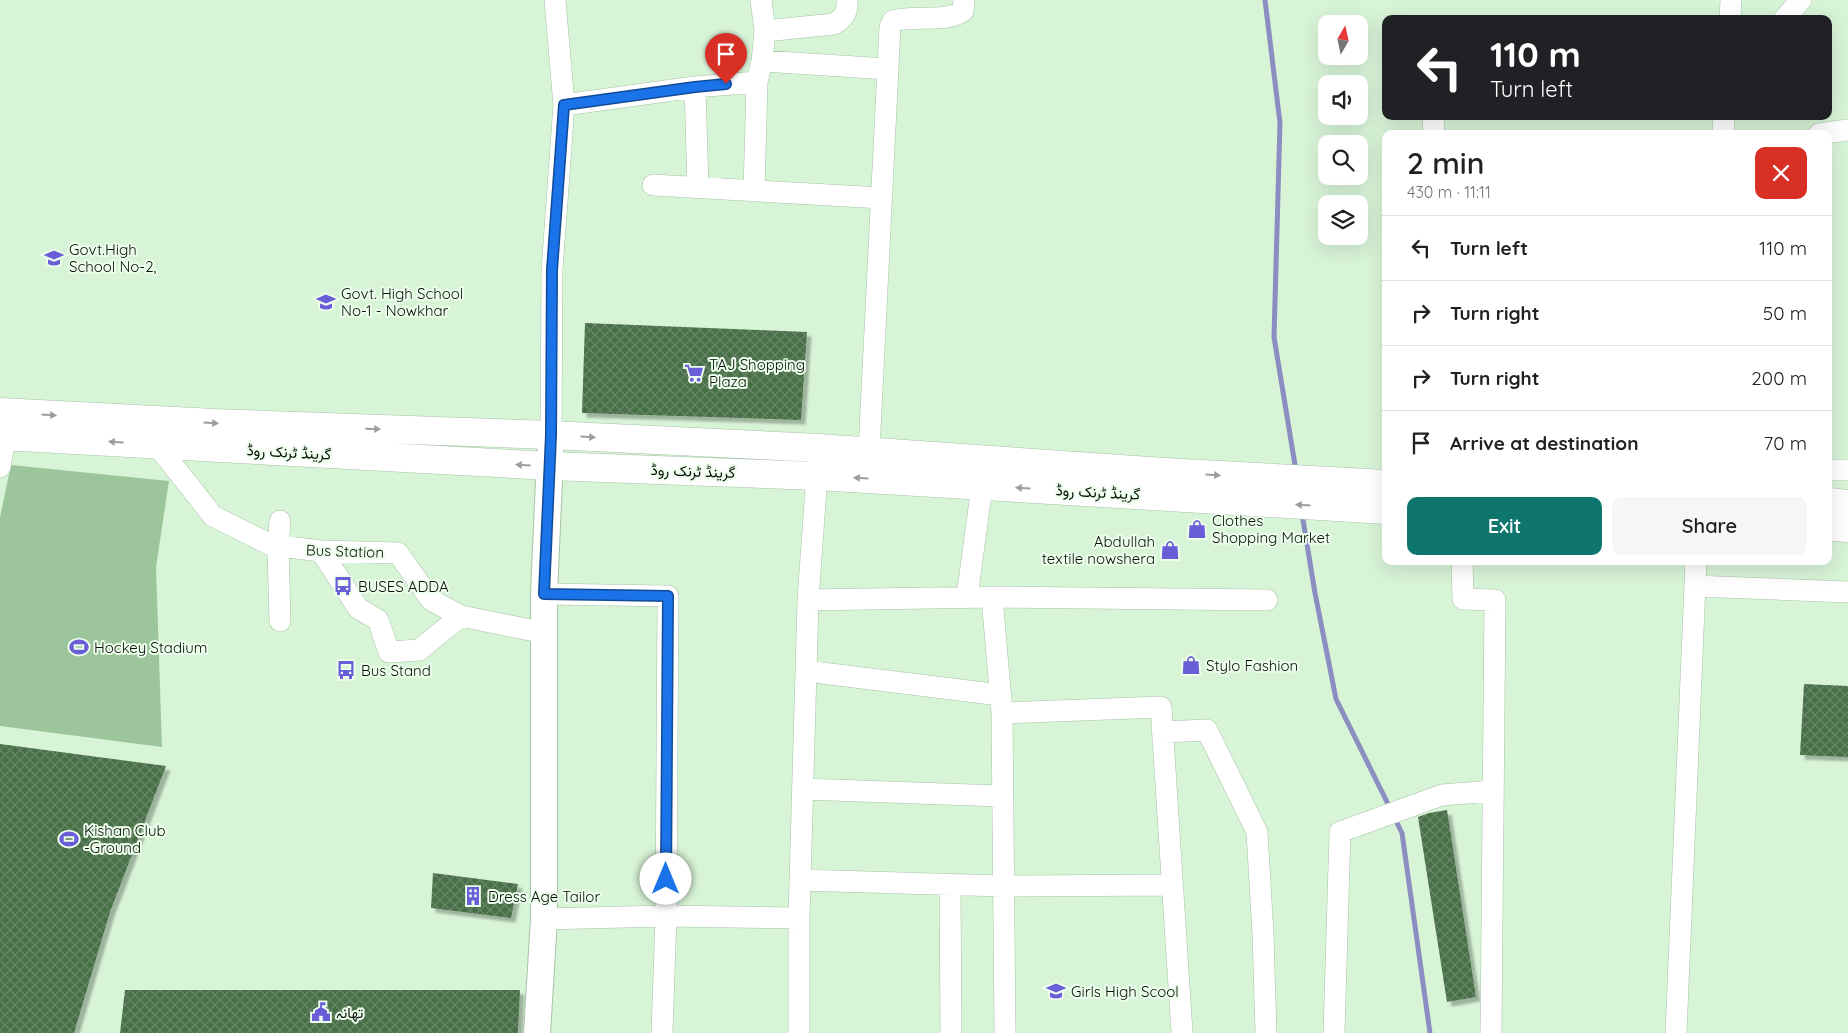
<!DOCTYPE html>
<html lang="en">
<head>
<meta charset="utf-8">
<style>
	body { margin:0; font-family:Quicksand,Vazirmatn,sans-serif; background:#f6f6f6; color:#202124; height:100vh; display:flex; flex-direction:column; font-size:19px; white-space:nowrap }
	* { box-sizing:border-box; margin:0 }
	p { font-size:16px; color:#757577 }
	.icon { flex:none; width:28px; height:28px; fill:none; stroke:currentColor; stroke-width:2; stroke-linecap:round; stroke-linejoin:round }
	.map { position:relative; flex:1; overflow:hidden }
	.side { position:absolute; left:1382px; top:130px; width:450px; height:435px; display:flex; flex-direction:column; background:#fff; border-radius:10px; box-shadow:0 5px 20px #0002 }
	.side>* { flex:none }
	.hud { position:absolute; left:1382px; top:15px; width:450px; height:105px; border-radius:10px; box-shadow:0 5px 20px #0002; background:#202124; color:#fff; overflow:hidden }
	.needle { width:32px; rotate:9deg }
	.fabs { position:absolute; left:1318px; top:15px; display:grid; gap:10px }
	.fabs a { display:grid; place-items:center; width:50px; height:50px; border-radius:10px; background:#fff; box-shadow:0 5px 20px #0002; font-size:25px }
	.pin { position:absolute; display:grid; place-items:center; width:42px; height:42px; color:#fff; margin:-51px -21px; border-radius:50% 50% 50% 0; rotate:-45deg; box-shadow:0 0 5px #0007 }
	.pin .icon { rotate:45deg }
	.me { position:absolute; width:55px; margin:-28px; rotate:0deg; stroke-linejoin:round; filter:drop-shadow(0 0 4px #0008) }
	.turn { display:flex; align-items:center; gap:18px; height:105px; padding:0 25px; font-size:22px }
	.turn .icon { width:65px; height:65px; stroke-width:2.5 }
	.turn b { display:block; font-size:35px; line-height:42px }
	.round { display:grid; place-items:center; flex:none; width:52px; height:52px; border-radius:10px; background:#f6f6f6 }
	.head { display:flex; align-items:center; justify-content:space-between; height:85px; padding:0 25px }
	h1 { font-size:30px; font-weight:600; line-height:38px }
	.cta { display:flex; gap:10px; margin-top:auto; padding:10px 25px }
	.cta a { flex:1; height:58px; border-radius:10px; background:#0f766e; color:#fff; font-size:20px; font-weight:600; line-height:58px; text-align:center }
	.cta a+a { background:#f6f6f6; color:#202124 }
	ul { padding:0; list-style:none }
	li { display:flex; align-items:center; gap:15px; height:65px; padding:0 25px; border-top:1px solid #e0e0e0 }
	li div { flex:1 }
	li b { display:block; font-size:19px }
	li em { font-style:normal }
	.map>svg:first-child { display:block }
	.grass { fill:#9cc59b }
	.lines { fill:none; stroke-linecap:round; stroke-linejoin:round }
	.stream { stroke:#8c8dc1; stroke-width:5 }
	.building { fill:url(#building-cross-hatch); filter:url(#shadow) }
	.minor-casing { stroke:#a7c2a6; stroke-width:22 }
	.major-casing { stroke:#a7c2a6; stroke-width:28 }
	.highway-casing { stroke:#a7c2a6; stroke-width:29 }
	.minor { stroke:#fff; stroke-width:21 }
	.major { stroke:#fff; stroke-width:26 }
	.highway { stroke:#fff; stroke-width:28 }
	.oneway { fill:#9ca09c }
	.route-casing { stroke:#114b97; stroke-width:12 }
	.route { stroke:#1a73e8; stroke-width:9 }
	.labels { text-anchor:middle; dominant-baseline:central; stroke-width:4; stroke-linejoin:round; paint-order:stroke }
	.poi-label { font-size:15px; fill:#081108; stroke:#edfeec; text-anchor:start }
	.street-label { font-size:15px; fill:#081108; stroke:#edfeec }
</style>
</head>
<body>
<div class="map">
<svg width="1848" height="1033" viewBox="0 0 1848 1033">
	<defs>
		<pattern id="building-cross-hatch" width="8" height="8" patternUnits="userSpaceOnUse" patternTransform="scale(1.25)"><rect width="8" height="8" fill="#476f47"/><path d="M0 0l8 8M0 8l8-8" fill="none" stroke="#688568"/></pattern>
		<filter id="shadow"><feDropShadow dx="4.5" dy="4.5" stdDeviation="1" flood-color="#0004"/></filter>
	</defs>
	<rect width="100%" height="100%" fill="#d8f4d7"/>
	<path class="grass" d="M 11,465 L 169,481 L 156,567 L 162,747 L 0,726 L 0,517 Z"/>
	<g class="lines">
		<path class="stream" d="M 1265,0 L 1280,123 L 1274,337 L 1296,471
			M 1302,514 L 1315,593 L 1336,699 L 1391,810
			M 1394,817 L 1402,833 L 1430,1033"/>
	</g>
	<path class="building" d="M 585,323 L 807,332 L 801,420 L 582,413 Z
		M 1804,684 L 1848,686 L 1848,757 L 1800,755 Z
		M 0,744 L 166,766 L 110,912 L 74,1033 L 0,1033 Z
		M 1447,810 L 1476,997 L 1447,1002 L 1418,817 L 1429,813 Z
		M 433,873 L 518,884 L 511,918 L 431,908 Z
		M 125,990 L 520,990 L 518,1033 L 120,1033 Z"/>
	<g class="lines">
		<g class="minor-casing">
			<path id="minor" d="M 1730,19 L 1731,0
				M 1784,19 L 1801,0
				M 765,31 L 834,24 C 844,18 848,12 847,0
				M 762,61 L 888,69
				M 695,87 L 698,187
				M 564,105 L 695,87 L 757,82
				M 1433,116 L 1434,134
				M 1723,134 L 1724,116
				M 1819,134 L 1848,130
				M 653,185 L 882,198
				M 754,191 L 757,82 L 762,61 L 765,31 L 761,0
				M 551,435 L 552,270 L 564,105 L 555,0
				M 156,444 L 213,516 L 271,545 L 321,551 L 398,553 L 431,600 L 461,616 L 545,633
				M 869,451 L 890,27 L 893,21 C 915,15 945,23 963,11 L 964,0
				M 0,467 L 5,436
				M 1829,470 L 1848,470
				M 321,551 L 358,608 L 378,620 L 389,652 L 419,650 L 461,616
				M 1462,561 L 1463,599 L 1495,600 L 1491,1033
				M 1695,586 L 1848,592
				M 544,594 L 668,596 L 666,916 L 662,1033
				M 967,597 L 982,486
				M 992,597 L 1002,713 L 1005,1033
				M 808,600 L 992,597 L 1267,600
				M 280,621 L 278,547 L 280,521
				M 806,671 L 1000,695
				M 1002,713 L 1161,707 L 1182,1033
				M 1163,732 L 1207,730 L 1257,832 L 1263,934 L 1266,1033
				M 803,789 L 1001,796
				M 800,880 L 1002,886 L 1172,885
				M 950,884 L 951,1033
				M 544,919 L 666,916 L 799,918
				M 799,1033 L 799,918 L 808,600 L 818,460
				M 1334,1033 L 1340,832 L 1442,795 L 1493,791
				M 1676,1033 L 1696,561"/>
		</g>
		<g class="major-casing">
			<path id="major" d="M 537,1033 L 544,919 L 544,594 L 551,435"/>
		</g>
		<g class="highway-casing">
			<path id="highway" d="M 0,412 L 214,423 L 551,435 L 819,448 L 1164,472 L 1386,484
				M 0,436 L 550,466 L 816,476 L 1386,510
				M 1829,502 L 1848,504
				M 1829,527 L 1848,528"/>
		</g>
		<use href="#minor" class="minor"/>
		<use href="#major" class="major"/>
		<use href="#highway" class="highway"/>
	</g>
	<defs><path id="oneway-solid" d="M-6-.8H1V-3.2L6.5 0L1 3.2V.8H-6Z" transform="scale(1.25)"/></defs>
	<g class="oneway">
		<use href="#oneway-solid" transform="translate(49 415) rotate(3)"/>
		<use href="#oneway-solid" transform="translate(211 423) rotate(3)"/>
		<use href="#oneway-solid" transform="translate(373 429) rotate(2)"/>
		<use href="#oneway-solid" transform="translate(588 437) rotate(3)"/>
		<use href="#oneway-solid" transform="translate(116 442) rotate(-177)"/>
		<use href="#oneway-solid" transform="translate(523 465) rotate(-177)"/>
		<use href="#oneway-solid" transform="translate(1213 475) rotate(3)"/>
		<use href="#oneway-solid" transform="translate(861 478) rotate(-177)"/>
		<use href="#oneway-solid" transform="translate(1023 488) rotate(-177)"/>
		<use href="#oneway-solid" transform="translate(1303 505) rotate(-177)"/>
	</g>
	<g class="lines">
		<g class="route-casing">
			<path id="route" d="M 666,879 L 668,596 L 544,594 L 551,435 L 552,270 L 564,105 L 695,87 L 726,84"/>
		</g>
		<use href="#route" class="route"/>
	</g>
	<defs>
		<g id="school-bare" transform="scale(1.5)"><path d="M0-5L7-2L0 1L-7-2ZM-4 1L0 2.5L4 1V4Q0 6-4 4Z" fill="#695ed7" stroke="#edfeec" stroke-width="2.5" paint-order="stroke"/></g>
		<g id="supermarket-bare" transform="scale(1.5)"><path d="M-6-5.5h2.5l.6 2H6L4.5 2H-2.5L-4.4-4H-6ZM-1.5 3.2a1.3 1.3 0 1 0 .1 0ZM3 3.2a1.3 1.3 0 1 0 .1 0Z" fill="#695ed7" stroke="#edfeec" stroke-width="2.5" paint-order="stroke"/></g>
		<g id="shop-bare" transform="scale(1.5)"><path d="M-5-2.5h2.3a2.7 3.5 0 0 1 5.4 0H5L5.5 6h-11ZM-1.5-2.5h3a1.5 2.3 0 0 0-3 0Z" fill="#695ed7" stroke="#edfeec" stroke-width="2.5" paint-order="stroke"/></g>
		<g id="bus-bare" transform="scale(1.5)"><path d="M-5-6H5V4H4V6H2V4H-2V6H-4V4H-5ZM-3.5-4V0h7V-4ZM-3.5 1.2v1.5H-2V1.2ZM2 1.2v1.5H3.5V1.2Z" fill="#695ed7" stroke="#edfeec" stroke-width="2.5" paint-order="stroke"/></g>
		<g id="stadium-bare" transform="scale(1.5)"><path d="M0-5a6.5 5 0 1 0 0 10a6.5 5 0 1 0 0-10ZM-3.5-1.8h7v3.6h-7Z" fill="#695ed7" stroke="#edfeec" stroke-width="2.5" paint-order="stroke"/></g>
		<g id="building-bare" transform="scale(1.5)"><path d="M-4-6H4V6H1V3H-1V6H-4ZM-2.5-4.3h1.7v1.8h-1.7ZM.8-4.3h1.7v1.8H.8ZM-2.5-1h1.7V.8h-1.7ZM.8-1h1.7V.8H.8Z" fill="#695ed7" stroke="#edfeec" stroke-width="2.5" paint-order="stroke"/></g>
		<g id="civic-bare" transform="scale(1.5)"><path d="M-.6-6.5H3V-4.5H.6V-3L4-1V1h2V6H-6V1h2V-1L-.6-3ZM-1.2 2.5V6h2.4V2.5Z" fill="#695ed7" stroke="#edfeec" stroke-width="2.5" paint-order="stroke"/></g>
	</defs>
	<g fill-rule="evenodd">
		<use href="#school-bare" x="54" y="258"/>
		<use href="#school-bare" x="326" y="302"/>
		<use href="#supermarket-bare" x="694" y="373"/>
		<use href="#shop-bare" x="1197" y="529"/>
		<use href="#shop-bare" x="1170" y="550"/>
		<use href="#bus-bare" x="343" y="586"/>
		<use href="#stadium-bare" x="79" y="647"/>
		<use href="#shop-bare" x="1191" y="665"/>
		<use href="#bus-bare" x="346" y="670"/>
		<use href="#stadium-bare" x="69" y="839"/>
		<use href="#building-bare" x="473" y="896"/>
		<use href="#school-bare" x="1056" y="991"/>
		<use href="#civic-bare" x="321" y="1012"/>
	</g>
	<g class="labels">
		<g class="poi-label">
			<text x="69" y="249">Govt.High<tspan x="69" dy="17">School No-2,</tspan></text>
			<text x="341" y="293">Govt. High School<tspan x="341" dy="17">No-1 - Nowkhar</tspan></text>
			<text x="709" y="364">TAJ Shopping<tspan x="709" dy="17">Plaza</tspan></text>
			<text x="1212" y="520">Clothes<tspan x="1212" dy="17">Shopping Market</tspan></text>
			<text x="1155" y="541" text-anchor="end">Abdullah<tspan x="1155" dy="17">textile nowshera</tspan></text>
			<text x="358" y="586">BUSES ADDA</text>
			<text x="94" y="647">Hockey Stadium</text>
			<text x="1206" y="665">Stylo Fashion</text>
			<text x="361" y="670">Bus Stand</text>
			<text x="84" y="830">Kishan Club<tspan x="84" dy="17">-Ground</tspan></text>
			<text x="488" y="896">Dress Age Tailor</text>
			<text x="1071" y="991">Girls High Scool</text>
			<text x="336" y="1012">تھانہ</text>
		</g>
		<g class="street-label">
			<text transform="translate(289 452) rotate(3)">گرینڈ ٹرنک روڈ</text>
			<text transform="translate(693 471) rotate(2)">گرینڈ ٹرنک روڈ</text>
			<text transform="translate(1098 492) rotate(3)">گرینڈ ٹرنک روڈ</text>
			<text transform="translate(345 551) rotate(2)">Bus Station</text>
		</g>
	</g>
</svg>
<div class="fabs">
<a><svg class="needle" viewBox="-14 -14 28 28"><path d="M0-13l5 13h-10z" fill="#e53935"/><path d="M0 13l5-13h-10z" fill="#757577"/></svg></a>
<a><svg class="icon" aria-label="sound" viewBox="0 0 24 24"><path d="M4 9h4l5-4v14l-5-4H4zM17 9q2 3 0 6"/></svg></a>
<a><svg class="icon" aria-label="search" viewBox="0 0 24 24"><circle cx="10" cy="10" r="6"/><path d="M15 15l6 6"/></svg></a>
<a><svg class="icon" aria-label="layers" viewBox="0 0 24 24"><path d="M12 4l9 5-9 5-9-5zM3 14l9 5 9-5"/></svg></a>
</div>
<div class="pin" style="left:726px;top:84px;background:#d93025"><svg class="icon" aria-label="arrive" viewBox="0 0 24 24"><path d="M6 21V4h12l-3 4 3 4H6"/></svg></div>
<svg class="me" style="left:666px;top:879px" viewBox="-20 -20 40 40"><circle r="19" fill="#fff"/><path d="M0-13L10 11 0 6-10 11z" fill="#1a73e8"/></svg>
<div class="hud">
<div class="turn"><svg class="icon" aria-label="left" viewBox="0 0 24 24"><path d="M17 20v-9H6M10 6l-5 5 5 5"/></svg><div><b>110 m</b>Turn left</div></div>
</div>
<section class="side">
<div class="head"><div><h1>2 min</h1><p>430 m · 11:11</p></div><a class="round" style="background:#d93025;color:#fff"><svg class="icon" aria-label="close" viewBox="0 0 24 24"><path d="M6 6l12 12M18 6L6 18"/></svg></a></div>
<ul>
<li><svg class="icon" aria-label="left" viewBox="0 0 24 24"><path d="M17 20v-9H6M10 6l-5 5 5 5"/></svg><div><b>Turn left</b></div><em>110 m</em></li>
<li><svg class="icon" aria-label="right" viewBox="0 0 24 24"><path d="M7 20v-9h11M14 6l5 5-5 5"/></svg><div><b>Turn right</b></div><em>50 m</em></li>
<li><svg class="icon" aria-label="right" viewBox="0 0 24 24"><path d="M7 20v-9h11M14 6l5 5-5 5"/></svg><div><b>Turn right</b></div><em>200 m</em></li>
<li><svg class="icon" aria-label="arrive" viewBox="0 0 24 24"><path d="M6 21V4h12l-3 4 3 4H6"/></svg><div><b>Arrive at destination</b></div><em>70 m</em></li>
</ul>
<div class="cta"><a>Exit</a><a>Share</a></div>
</section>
</div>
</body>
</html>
